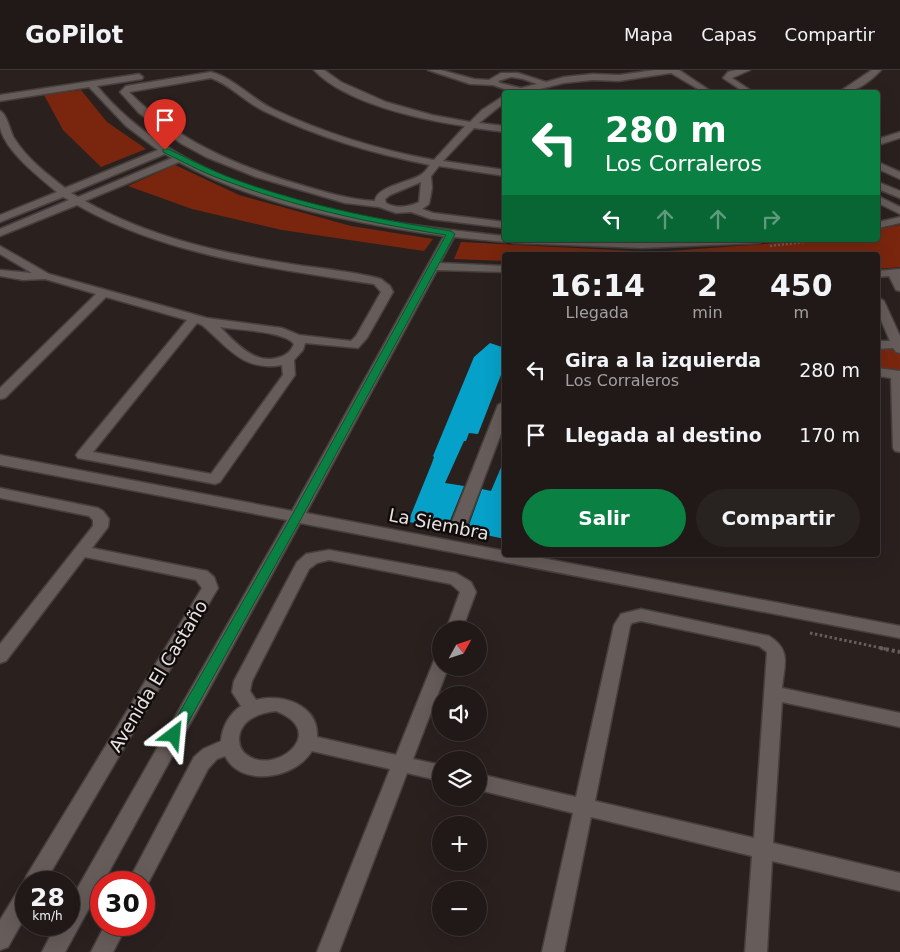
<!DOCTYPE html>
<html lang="es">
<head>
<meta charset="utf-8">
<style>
	body { margin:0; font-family:"DejaVu Sans",sans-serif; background:#282220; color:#f1f3f6; height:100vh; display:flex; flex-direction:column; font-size:19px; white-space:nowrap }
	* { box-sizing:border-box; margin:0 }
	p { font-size:16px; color:#a2a0a1 }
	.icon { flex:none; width:28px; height:28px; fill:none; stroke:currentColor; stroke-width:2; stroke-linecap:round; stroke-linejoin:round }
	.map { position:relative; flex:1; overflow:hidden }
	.drawer { position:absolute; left:502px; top:182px; width:378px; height:305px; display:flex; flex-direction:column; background:#201917; border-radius:5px; box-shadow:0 5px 20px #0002,0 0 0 1px #3d3836 }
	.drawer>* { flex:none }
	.banner { position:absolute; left:502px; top:20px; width:378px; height:152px; border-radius:5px; box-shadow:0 5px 20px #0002,0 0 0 1px #3d3836; background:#0b8043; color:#fff; overflow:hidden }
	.needle { width:32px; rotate:50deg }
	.controls { position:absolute; left:432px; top:551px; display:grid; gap:10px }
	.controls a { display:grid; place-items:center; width:55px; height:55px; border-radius:50%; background:#201917; box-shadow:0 5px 20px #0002,0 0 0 1px #3d3836; font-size:25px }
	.speed { position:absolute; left:15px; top:801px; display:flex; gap:10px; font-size:25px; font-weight:700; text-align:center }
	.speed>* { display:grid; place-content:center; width:65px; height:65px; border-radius:50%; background:#201917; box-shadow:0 5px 20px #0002,0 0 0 1px #3d3836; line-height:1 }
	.speed small { font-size:12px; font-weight:400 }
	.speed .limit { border:8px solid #d22; background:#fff; color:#111 }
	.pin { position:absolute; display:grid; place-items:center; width:42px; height:42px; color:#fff; margin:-51px -21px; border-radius:50% 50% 50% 0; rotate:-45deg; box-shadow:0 0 5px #0007 }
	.pin .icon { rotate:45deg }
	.me { position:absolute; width:55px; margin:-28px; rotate:29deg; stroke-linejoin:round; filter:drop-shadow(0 0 4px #0008) }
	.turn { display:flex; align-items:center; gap:18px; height:105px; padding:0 20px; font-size:22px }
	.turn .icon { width:65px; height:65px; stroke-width:2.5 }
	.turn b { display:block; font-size:35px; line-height:42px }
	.lanes { display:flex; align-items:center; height:48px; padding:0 20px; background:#0003; justify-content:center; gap:25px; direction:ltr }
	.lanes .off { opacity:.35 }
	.eta { display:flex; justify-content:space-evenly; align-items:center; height:85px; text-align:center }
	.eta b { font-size:30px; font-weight:700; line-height:35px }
	.button { display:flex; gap:10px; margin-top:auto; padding:10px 20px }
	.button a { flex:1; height:58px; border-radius:30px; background:#0b8043; color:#fff; font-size:20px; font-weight:700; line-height:58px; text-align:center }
	.button a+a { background:#282220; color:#f1f3f6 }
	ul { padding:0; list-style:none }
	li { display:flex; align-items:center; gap:15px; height:65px; padding:0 20px }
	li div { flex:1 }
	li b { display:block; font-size:19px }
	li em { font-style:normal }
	header { display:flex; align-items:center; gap:30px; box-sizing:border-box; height:70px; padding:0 25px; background:#201917; border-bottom:1px solid #3d3836 }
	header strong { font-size:24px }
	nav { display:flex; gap:28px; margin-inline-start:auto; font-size:18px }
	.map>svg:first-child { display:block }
	.green { fill:#7a260e }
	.building { fill:#06a1c8 }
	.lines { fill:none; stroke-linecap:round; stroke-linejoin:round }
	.minor-casing { stroke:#453f3d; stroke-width:3 }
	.path-far2 { stroke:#665e5c; stroke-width:2.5; stroke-dasharray:2 2; stroke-linecap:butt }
	.path-far1 { stroke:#665e5c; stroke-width:3; stroke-dasharray:2.5 2.5; stroke-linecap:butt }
	.path { stroke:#665e5c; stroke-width:4; stroke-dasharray:3 3; stroke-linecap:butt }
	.minor { fill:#665c59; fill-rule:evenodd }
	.route { fill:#0b8043; stroke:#07532c }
	.labels { text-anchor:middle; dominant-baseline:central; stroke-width:5; stroke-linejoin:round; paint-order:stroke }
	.street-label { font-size:18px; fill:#e8e2e0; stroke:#100c0b }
</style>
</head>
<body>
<header>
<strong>GoPilot</strong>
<nav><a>Mapa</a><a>Capas</a><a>Compartir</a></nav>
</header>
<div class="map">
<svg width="900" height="882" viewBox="0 0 900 882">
	<rect width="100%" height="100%" fill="#2a211f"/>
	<path class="green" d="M 81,20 L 107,52 L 146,79 L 101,97 L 63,60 L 44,25 Z
		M 175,95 L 239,125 L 351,156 L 433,169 L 424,181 L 282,160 L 192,139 L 128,116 Z
		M 900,155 L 900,197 L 878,199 L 878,185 L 505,185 L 505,191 L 454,189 L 461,172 L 655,182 L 817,170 L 878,170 L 878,159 Z
		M 900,276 L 900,302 L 878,300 L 878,277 Z"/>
	<path class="building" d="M 490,273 L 505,278 L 505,306 L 501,305 L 478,364 L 469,363 L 466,371 L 464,371 L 445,413 L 464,416 L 449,453 L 452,458 L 408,452 L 432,393 L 434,387 L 433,386 L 474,287 Z
		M 505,388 L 505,469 L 462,460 L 469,455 L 482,419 L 491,421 Z"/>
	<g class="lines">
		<g class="minor-casing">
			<path id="minor" d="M 314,0 L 324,0 L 341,12 L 386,32 L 432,45 L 470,52 L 482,40 L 505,25 L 505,32 L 479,53 L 505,56 L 505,62 L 474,58 L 443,91 L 505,100 L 505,106 L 439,96 L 431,106 L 432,118 L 429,134 L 422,139 L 433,143 L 505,152 L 505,158 L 431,149 L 411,142 L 396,143 L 379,137 L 345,133 L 256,107 L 206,87 L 182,74 L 139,43 L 120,22 L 126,16 L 211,2 C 234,8 252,29 273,39 C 324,63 379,80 434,90 L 465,56 C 421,50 345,33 314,0 ZM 211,8 C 231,15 246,33 266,42 C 317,67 374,84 430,95 C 428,97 425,102 422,104 C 412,112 376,116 375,131 C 350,130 325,122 301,115 C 236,96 176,70 129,22 ZM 421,112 L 419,132 C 408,137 397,139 386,133 L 385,129 L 390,125 Z
				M 428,0 L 441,0 L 474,9 L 489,10 L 501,3 L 518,3 L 546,12 L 564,7 L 593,4 L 619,5 L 655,0 L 679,0 L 712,22 L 703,22 L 671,3 L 619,11 L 593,10 L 564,13 L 528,22 L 513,22 L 493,15 L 470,14 ZM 511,7 L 523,9 L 537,14 L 521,18 L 500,13 L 498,11 Z
				M 736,0 L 750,0 L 732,8 L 753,22 L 744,22 L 723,8 L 728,2 Z
				M 872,0 L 881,0 C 871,11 854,24 839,22 Z
				M 139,4 L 143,7 L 142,9 L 97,16 C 190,129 368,152 505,166 L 505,170 L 642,172 L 764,170 L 759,173 L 642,178 L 514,173 L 509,171 L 505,172 L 454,167 L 440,193 L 505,196 L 505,202 L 437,200 L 306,443 L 505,481 L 505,485 L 526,485 L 900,556 L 900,568 L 300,453 L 65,882 L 42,882 L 56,855 L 69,855 L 69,833 L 287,450 L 0,395 L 0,385 L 292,441 L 444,166 C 359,154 255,135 179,92 L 85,131 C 149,167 220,183 291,194 C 321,199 352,201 381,209 L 390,216 L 393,222 L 367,268 L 358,278 L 305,273 L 303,280 L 294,290 L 295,305 L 220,412 L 215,414 L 78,388 L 76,385 L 78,382 L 187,250 L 106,227 L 5,328 L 0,329 L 0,318 L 96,224 L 45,209 L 23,210 L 0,206 L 0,200 L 32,203 L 0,184 L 0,176 L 49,204 L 207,248 L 282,258 L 299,265 L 351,271 L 356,266 L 381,222 L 374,214 C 272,198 167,186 77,135 L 0,166 L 0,159 L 69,130 L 63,127 L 0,152 L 0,145 L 57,122 C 40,108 4,80 0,57 C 0,52 0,46 0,41 C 7,44 10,61 14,68 C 27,89 46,103 65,118 L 158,80 L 126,56 L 89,17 L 0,31 L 0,25 ZM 165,84 L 172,88 L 78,127 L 71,123 ZM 197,253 L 202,255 C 228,277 243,302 282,295 L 283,305 L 211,404 L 93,382 ZM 220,257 C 236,260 285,261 294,274 C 291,281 287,285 280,287 C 255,296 236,273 220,257 Z
				M 900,62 L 900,68 L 878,75 L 878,69 Z
				M 878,92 L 900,102 L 900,109 L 878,99 Z
				M 878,112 L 900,121 L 900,128 L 878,119 Z
				M 878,126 L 900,137 L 900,144 L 878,133 Z
				M 900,147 L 900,153 L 878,158 L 878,152 Z
				M 900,199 L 900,221 L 896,220 L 889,206 L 878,207 L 878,201 Z
				M 878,227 L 884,231 L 900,266 L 900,283 L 896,282 L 893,278 L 878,279 L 878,271 L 890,271 L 878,243 Z
				M 878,298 L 900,301 L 900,382 L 895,381 L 893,378 L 891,308 L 878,306 Z
				M 505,331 L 505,353 L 467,454 L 464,458 L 459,459 L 454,458 L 451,454 L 498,335 Z
				M 0,418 L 98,438 L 103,441 L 109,449 L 108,457 L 92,478 L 207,501 L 214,507 L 218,518 L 45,812 L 26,812 L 26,845 L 8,877 L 0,880 L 0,850 L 19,819 L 26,816 L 24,812 L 27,805 L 202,518 L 196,510 L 85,487 L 6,591 L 0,593 L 0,574 L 93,456 L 93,450 L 89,446 L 0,428 Z
				M 329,480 L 456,503 L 471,512 L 476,522 L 462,560 L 446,560 L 460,522 L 451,514 L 329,490 L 317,493 L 309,499 L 252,611 L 250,621 L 256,630 C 282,623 319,635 317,667 L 396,685 L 435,588 L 441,586 L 441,598 L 448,598 L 413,689 L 441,695 L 441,711 L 407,703 L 339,882 L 317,882 L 390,699 L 312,681 C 295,709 241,718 225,686 L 217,689 L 208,699 L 145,819 L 144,819 L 144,812 L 128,812 L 194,687 L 203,679 L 221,671 C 222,657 229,644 241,636 L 232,622 L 234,611 L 297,492 L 306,484 ZM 276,641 C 330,662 275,706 247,685 C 241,681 239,676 239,668 C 241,649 259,643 276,641 Z
				M 641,539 L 769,566 C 792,580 784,595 782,618 L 900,643 L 900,657 L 782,632 L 773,773 L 900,803 L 900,821 L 772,791 L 767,882 L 745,882 L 752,786 L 591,747 L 564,882 L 542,882 L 573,743 L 479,720 L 479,704 L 576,727 L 614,555 L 621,544 ZM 641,551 L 759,576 L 767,582 L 754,768 L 595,731 L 630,556 L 632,553 Z
				M 105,855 L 127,855 L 113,882 L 91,882 Z"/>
		</g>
		<path class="path-far2" d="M 770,176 L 821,170"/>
		<path class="path-far1" d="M 810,563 L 886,579"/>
		<path class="path" d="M 880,578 L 900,582"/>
		<use href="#minor" class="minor"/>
	</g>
	<path class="route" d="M 163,79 L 168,79 C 187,88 206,98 226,106 C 299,134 375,149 451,161 L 455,164 L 302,447 L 179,669 L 174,671 L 169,669 L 167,665 L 169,661 L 291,447 L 446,165 C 370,153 294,137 221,109 C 201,102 182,91 163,82 Z"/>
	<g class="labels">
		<g class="street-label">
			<text transform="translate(439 454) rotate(11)">La Siembra</text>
			<text transform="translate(158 606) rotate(-59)">Avenida El Castaño</text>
		</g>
	</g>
</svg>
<div class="controls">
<a><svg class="needle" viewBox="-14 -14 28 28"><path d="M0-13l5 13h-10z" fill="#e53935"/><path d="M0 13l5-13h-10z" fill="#a2a0a1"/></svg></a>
<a><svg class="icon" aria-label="sound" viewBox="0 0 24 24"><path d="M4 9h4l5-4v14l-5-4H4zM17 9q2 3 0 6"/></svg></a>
<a><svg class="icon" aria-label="layers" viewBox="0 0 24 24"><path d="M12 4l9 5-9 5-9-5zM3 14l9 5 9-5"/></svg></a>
<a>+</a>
<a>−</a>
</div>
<div class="speed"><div>28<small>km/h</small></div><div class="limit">30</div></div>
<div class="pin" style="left:165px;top:80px;background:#d93025"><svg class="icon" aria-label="arrive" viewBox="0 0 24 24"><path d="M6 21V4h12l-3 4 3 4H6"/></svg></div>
<svg class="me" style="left:174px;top:665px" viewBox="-20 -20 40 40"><path d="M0-17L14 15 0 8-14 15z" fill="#0b8043" stroke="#fff" stroke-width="4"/></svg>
<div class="banner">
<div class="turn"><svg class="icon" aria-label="left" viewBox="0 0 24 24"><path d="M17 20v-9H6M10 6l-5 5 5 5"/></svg><div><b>280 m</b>Los Corraleros</div></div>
<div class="lanes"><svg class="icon" aria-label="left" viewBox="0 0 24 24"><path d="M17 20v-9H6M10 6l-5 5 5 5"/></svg><svg class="icon off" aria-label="ahead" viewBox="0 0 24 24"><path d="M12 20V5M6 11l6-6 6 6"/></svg><svg class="icon off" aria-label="ahead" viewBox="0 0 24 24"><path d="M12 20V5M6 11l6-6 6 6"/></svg><svg class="icon off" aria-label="right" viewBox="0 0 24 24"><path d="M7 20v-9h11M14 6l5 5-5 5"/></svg></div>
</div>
<section class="drawer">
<div class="eta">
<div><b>16:14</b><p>Llegada</p></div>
<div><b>2</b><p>min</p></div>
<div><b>450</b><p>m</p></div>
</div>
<ul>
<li><svg class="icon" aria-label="left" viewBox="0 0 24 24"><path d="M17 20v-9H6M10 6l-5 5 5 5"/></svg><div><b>Gira a la izquierda</b><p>Los Corraleros</p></div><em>280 m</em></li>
<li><svg class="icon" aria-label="arrive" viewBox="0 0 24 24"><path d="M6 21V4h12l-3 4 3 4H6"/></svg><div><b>Llegada al destino</b></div><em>170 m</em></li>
</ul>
<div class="button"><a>Salir</a><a>Compartir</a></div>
</section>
</div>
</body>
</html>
